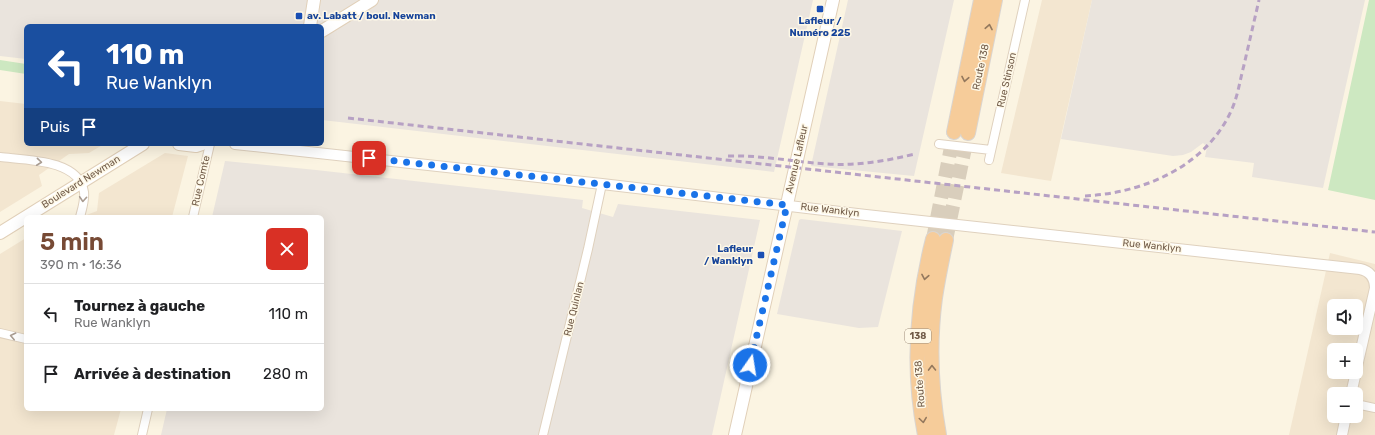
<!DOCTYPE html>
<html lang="fr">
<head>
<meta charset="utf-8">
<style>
	body { margin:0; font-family:Rubik,sans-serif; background:#f6f6f6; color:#202124; height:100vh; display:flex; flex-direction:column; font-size:15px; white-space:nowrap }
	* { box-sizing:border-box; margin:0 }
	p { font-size:13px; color:#757577 }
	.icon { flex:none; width:22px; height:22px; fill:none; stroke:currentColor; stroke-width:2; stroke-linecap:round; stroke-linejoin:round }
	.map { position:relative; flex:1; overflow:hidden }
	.sheet { position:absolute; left:24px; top:215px; width:300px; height:196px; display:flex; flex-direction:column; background:#fff; border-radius:6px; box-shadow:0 4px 16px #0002 }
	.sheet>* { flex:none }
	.guide { position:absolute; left:24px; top:24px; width:300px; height:122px; border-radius:6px; box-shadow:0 4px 16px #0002; background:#1a4fa0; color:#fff; overflow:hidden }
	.buttons { position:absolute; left:1327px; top:299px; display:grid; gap:8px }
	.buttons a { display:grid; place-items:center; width:36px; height:36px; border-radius:6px; background:#fff; box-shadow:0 4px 16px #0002; font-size:20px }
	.pin { position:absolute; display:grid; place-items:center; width:34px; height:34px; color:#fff; margin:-17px; border-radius:8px; box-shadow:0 2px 6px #0006 }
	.me { position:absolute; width:44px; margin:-22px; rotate:13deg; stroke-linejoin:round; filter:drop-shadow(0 0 3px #0008) }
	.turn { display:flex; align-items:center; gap:14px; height:84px; padding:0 16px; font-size:18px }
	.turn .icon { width:52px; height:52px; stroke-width:2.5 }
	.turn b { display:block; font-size:28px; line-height:34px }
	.then { display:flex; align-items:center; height:38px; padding:0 16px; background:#0003; gap:8px; font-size:15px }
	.round { display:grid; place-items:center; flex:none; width:42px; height:42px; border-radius:6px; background:#f6f6f6 }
	.headline { display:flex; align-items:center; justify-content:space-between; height:68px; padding:0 16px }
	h1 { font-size:24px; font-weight:600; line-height:30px; color:#774a35 }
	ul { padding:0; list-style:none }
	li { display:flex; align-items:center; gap:12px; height:60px; padding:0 16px; border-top:1px solid #e0e0e0 }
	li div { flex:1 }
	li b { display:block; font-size:15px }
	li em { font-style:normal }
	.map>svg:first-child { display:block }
	.residential { fill:#f3e6d0; fill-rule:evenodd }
	.industrial { fill:#eae4dd }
	.green { fill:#cde8c1 }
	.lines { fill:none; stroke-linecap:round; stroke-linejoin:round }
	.trunk-tunnel { stroke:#d9cebc; stroke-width:14; stroke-dasharray:14 7; stroke-linecap:butt }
	.minor-casing { stroke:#dfd1be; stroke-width:10 }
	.tertiary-casing { stroke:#dfd1be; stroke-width:12 }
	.secondary-casing { stroke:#e1d0b9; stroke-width:14 }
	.trunk-casing { stroke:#dad5d0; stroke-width:16 }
	.minor { stroke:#fff; stroke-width:8 }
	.tertiary { stroke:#fff; stroke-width:10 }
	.secondary { stroke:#fff; stroke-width:12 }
	.trunk { stroke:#f6cc9a; stroke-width:14 }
	.rail { stroke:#b7a1c4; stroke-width:3; stroke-dasharray:6 4; stroke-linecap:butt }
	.oneway { stroke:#93785d }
	.oneway2 { stroke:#aa9d92 }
	.route { stroke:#1a73e8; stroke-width:7; stroke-dasharray:0 12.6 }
	.transit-dot { fill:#1a4fb4; stroke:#fef8e7; stroke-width:1.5 }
	.labels { text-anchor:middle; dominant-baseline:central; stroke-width:3; stroke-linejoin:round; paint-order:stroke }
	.shield { fill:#fef8e7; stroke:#9c8b78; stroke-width:1 }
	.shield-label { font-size:9px; font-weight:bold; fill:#725c49 }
	.transit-label { font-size:10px; font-weight:bold; fill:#164399; stroke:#fef8e7; text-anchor:start }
	.street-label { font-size:10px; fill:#725c49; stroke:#fef8e7 }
</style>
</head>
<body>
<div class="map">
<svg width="1375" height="435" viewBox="0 0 1375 435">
	<rect width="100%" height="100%" fill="#fbf4e2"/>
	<path class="residential" d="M 1042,0 L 1092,0 L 1051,181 L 1001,173 Z
		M 0,101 L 26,104 L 26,144 L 104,144 L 89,153 L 69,154 L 39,175 L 42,186 L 0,212 Z
		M 165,153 L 188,156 L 172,217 L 81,217 L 97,211 L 99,193 Z
		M 26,238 L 26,409 L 121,409 L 114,435 L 0,435 L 0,254 Z
		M 1330,253 L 1375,264 L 1375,435 L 1289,435 ZM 1334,306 L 1356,306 L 1356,328 L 1334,328 ZM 1334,350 L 1356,350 L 1356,372 L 1334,372 ZM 1334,394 L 1356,394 L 1356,416 L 1334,416 Z"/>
	<path class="industrial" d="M 0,0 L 813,0 L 774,172 L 322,120 L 322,26 L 26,26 L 26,59 L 0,56 Z
		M 848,0 L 954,0 L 914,176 L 811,166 Z
		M 1092,0 L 1365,0 L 1323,188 L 1252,177 L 1254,163 L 1205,157 L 1207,147 L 1203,143 L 1191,152 L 1183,155 L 1173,156 L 1061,139 Z
		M 225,161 L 316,170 L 583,200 L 582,208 L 613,217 L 618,204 L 760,220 L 712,435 L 161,435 L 167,409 L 322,409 L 322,217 L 212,217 Z
		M 801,219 L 902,231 L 878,327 L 859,328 L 777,314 L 799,220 Z"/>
	<path class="green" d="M 1369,0 L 1375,0 L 1375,200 L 1328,190 Z
		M 0,60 L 26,64 L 26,74 L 0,70 Z"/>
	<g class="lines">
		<path class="trunk-tunnel" d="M 933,239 L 954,132
			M 946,240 L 968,133"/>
		<g class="minor-casing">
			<path id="minor" d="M 939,144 L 991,150
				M 0,157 C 25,160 79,159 84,192 C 85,201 82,209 80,217
				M 989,160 L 1025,0
				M 193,217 L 210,144
				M 0,333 L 26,339
				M 1356,404 L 1375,408
				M 142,435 L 148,409
				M 543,435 L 588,249 L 602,184"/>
		</g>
		<g class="tertiary-casing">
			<path id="tertiary" d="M 235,144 L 602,184 L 866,215 L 1360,269 C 1370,271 1375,278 1375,288 L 1356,371
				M 1351,394 L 1356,372
				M 1342,435 L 1346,416"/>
		</g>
		<g class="secondary-casing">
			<path id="secondary" d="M 310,26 L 314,0
				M 322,31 L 372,0
				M 179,144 L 196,146 L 202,144
				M 0,233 L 143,144
				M 735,435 L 833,0"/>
		</g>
		<g class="trunk-casing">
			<path id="trunk" d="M 954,132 L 981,0
				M 968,133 L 995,0
				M 925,435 C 912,370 917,302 933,239
				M 939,435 C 931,390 929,343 935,298 C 938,278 942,259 946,240"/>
		</g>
		<use href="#minor" class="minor"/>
		<use href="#tertiary" class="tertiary"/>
		<use href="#secondary" class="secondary"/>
		<use href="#trunk" class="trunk"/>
		<path class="rail" d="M 348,118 L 1375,232
			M 728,156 C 762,155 794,162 827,164 C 857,166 886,161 915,154
			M 1085,196 C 1144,193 1207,166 1232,109 C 1238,95 1240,80 1244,65 C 1249,43 1254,22 1259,0"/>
	</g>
	<defs><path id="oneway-chevron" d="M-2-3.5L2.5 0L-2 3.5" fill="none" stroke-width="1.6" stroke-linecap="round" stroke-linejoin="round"/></defs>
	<g class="oneway">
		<use href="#oneway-chevron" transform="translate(989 27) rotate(-79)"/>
		<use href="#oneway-chevron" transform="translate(965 79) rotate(101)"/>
		<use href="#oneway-chevron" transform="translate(925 277) rotate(100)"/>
		<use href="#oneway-chevron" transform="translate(932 368) rotate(-91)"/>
		<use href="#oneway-chevron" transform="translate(923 420) rotate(82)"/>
	</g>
	<g class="oneway2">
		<use href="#oneway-chevron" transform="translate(39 162) rotate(6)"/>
		<use href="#oneway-chevron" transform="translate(83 199) rotate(94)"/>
		<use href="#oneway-chevron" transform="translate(13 336) rotate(-167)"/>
	</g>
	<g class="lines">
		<path class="route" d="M 369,158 L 787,205 L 750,365"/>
	</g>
	<g class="transit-dot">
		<rect x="816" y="5" width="8" height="8" rx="2"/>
		<rect x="295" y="12" width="8" height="8" rx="2"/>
		<rect x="757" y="251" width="8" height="8" rx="2"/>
	</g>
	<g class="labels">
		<rect class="shield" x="905" y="329" width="26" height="14" rx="3"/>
		<g class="shield-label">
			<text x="918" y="336">138</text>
		</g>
		<g class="transit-label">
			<text x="307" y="16">av. Labatt / boul. Newman</text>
			<text x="820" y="21" text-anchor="middle">Lafleur /<tspan x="820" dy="12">Numéro 225</tspan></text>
			<text x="753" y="249" text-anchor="end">Lafleur<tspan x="753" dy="12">/ Wanklyn</tspan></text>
		</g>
		<g class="street-label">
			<text transform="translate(981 67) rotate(-78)">Route 138</text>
			<text transform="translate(1007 80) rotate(-77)">Rue Stinson</text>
			<text transform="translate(797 159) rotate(-77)">Avenue Lafleur</text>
			<text transform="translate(201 181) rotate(-77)">Rue Comte</text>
			<text transform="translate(81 182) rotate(-32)">Boulevard Newman</text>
			<text transform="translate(830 210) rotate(7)">Rue Wanklyn</text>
			<text transform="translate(1152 246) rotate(6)">Rue Wanklyn</text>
			<text transform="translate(574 309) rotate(-76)">Rue Quinlan</text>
			<text transform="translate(920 384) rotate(-94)">Route 138</text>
		</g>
	</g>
</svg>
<div class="buttons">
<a><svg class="icon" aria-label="sound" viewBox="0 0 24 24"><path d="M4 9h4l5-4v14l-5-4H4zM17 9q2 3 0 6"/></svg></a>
<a>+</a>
<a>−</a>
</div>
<div class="pin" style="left:369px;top:158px;background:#d93025"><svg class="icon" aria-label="arrive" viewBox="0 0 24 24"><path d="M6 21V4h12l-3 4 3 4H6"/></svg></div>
<svg class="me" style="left:750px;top:365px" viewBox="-20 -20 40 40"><circle r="17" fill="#1a73e8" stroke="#fff" stroke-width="3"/><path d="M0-11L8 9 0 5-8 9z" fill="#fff"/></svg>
<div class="guide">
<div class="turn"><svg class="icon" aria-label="left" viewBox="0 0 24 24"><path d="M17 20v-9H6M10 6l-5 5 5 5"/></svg><div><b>110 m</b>Rue Wanklyn</div></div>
<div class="then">Puis<svg class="icon" aria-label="arrive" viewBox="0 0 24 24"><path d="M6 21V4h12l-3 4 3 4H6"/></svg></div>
</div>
<section class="sheet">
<div class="headline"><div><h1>5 min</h1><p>390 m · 16:36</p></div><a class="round" style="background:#d93025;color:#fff"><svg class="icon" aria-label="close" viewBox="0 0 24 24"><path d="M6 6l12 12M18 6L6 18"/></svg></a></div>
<ul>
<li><svg class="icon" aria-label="left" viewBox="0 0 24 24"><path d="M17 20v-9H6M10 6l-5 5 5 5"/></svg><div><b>Tournez à gauche</b><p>Rue Wanklyn</p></div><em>110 m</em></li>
<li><svg class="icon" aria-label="arrive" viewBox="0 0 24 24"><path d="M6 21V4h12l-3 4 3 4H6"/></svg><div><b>Arrivée à destination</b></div><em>280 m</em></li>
</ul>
</section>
</div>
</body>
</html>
